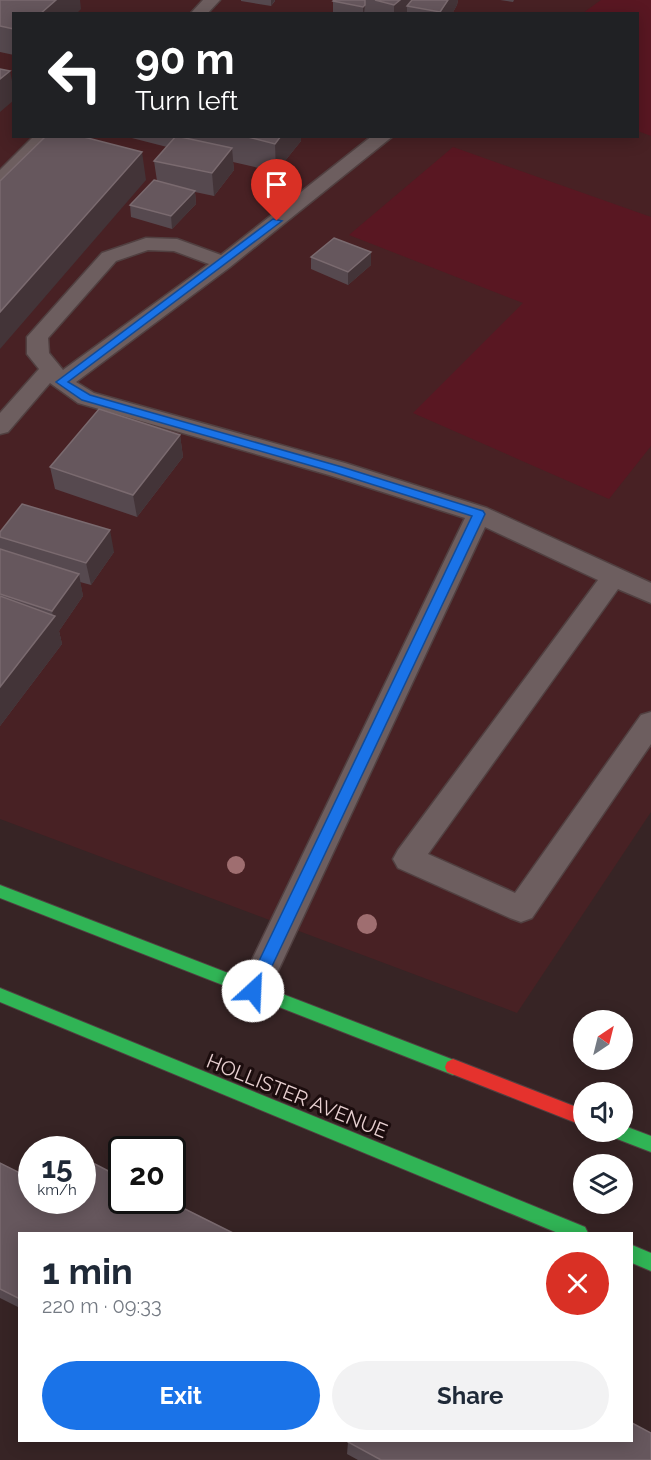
<!DOCTYPE html>
<html lang="en">
<head>
<meta charset="utf-8">
<style>
	body { margin:0; font-family:Raleway,sans-serif; background:#f2f2f3; color:#1f2937; height:100vh; display:flex; flex-direction:column; font-size:22px; white-space:nowrap }
	* { box-sizing:border-box; margin:0 }
	p { font-size:20px; color:#747a83 }
	.icon { flex:none; width:33px; height:33px; fill:none; stroke:currentColor; stroke-width:2; stroke-linecap:round; stroke-linejoin:round }
	.map { position:relative; flex:1; overflow:hidden }
	.sheet { position:absolute; left:18px; top:1232px; width:615px; height:210px; display:flex; flex-direction:column; background:#fff; border-radius:0px; box-shadow:0 3px 15px #0003 }
	.sheet>* { flex:none }
	.top-card { position:absolute; left:12px; top:12px; width:627px; height:126px; border-radius:0px; box-shadow:0 3px 15px #0003; background:#202124; color:#fff; overflow:hidden }
	.needle { width:39px; rotate:35deg }
	.controls { position:absolute; left:573px; top:1010px; display:grid; gap:12px }
	.controls a { display:grid; place-items:center; width:60px; height:60px; border-radius:50%; background:#fff; box-shadow:0 3px 15px #0003; font-size:30px }
	.speed { position:absolute; left:18px; top:1136px; display:flex; gap:12px; font-size:30px; font-weight:700; text-align:center }
	.speed>* { display:grid; place-content:center; width:78px; height:78px; border-radius:50%; background:#fff; box-shadow:0 3px 15px #0003; line-height:1 }
	.speed small { font-size:15px; font-weight:400 }
	.speed .limit { border:3px solid #111; border-radius:9px; background:#fff; color:#111 }
	.pin { position:absolute; display:grid; place-items:center; width:51px; height:51px; color:#fff; margin:-62px -26px; border-radius:50% 50% 50% 0; rotate:-45deg; box-shadow:0 0 6px #0007 }
	.pin .icon { rotate:45deg }
	.me { position:absolute; width:66px; margin:-33px; rotate:25deg; stroke-linejoin:round; filter:drop-shadow(0 0 4px #0008) }
	.turn { display:flex; align-items:center; gap:21px; height:126px; padding:0 24px; font-size:27px }
	.turn .icon { width:78px; height:78px; stroke-width:2.5 }
	.turn b { display:block; font-size:42px; line-height:51px }
	.round { display:grid; place-items:center; flex:none; width:63px; height:63px; border-radius:32px; background:#f2f2f3 }
	.headline { display:flex; align-items:center; justify-content:space-between; height:102px; padding:0 24px }
	h1 { font-size:36px; font-weight:700; line-height:45px }
	.action { display:flex; gap:12px; margin-top:auto; padding:12px 24px }
	.action a { flex:1; height:69px; border-radius:36px; background:#1a73e8; color:#fff; font-size:24px; font-weight:700; line-height:69px; text-align:center }
	.action a+a { background:#f2f2f3; color:#1f2937 }
	.map>svg:first-child { display:block }
	.built { fill:#482124; fill-rule:evenodd }
	.green { fill:#591722 }
	.lines { fill:none; stroke-linecap:round; stroke-linejoin:round }
	.lane-casing { stroke:#514041; stroke-width:3 }
	.fast-casing { stroke:#514041; stroke-width:2 }
	.jam-casing { stroke:#514041; stroke-width:2 }
	.lane { fill:#6d5e5f; fill-rule:evenodd }
	.fast { fill:#30b455; fill-rule:evenodd }
	.jam { fill:#e5322d; fill-rule:evenodd }
	.tree { fill:#9f6e70 }
	.wall { fill:#56494f }
	.shaded-wall { fill:#433438 }
	.building { fill:#66575d; stroke:#7a6a6f; stroke-width:1.5 }
	.route { fill:#1a73e8; stroke:#114b97; stroke-width:1.5 }
	.labels { text-anchor:middle; dominant-baseline:central; stroke-width:6; stroke-linejoin:round; paint-order:stroke }
	.near-street-label { font-size:20px; fill:#e7cfd0; stroke:#1b0c0d }
</style>
</head>
<body>
<div class="map">
<svg width="651" height="1460" viewBox="0 0 651 1460">
	<rect width="100%" height="100%" fill="#372425"/>
	<path class="built" d="M 0,0 L 651,0 L 651,812 L 517,1013 L 0,819 ZM 14,14 L 638,14 L 638,136 L 14,136 Z"/>
	<path class="green" d="M 601,0 L 651,0 L 651,136 L 638,131 L 638,14 L 583,13 Z
		M 453,147 L 651,217 L 651,446 L 609,499 L 413,413 L 523,303 L 349,235 Z"/>
	<g class="lines">
		<g class="lane-casing">
			<path id="lane" d="M 203,0 L 220,0 L 207,14 L 190,14 Z
				M 34,136 L 54,136 L 7,184 L 0,186 L 0,170 Z
				M 372,136 L 393,136 L 230,267 L 76,382 L 94,393 L 345,463 L 487,508 L 651,583 L 651,603 L 618,589 L 428,854 L 515,893 L 641,715 L 651,712 L 651,744 L 532,918 L 521,922 L 510,918 L 398,868 L 393,859 L 398,850 L 598,580 L 485,527 L 264,1001 L 253,1005 L 242,1001 L 237,991 L 465,518 L 329,475 L 78,403 L 50,383 L 8,432 L 0,434 L 0,413 L 39,369 L 27,354 L 27,337 L 102,253 L 146,238 L 177,239 L 221,255 ZM 148,250 L 174,251 L 209,264 L 63,370 L 49,353 L 48,338 L 116,261 Z"/>
		</g>
		<g class="fast-casing">
			<path id="fast" d="M 0,885 L 459,1062 L 461,1067 L 459,1072 L 453,1075 L 0,898 Z
				M 0,988 L 585,1227 L 588,1233 L 558,1233 L 0,1002 Z
				M 622,1125 L 651,1136 L 651,1152 L 612,1137 L 610,1131 L 622,1131 Z
				M 632,1245 L 651,1253 L 651,1271 L 632,1263 Z"/>
		</g>
		<g class="jam-casing">
			<path id="jam" d="M 453,1059 L 584,1110 L 584,1126 L 447,1072 L 445,1067 L 447,1062 Z"/>
		</g>
		<use href="#lane" class="lane"/>
		<use href="#fast" class="fast"/>
		<use href="#jam" class="jam"/>
	</g>
	<g class="tree">
		<circle cx="236" cy="865" r="9"/>
		<circle cx="367" cy="924" r="10"/>
	</g>
	<path class="wall" d="M 0,0 L 81,9 L 14,14 L 14,55 L 0,52 Z
		M 241,0 L 275,0 L 275,1 L 271,6 L 241,1 Z
		M 334,0 L 458,0 L 457,5 L 452,14 L 335,14 L 333,13 L 333,1 Z
		M 500,0 L 514,0 L 513,2 Z
		M 124,136 L 301,136 L 301,141 L 276,172 L 233,162 L 234,170 L 214,196 L 195,192 L 196,204 L 172,229 L 131,217 L 130,205 L 157,181 L 154,161 L 167,147 Z
		M 371,252 L 371,265 L 348,285 L 311,269 L 311,257 Z
		M 180,435 L 183,457 L 137,517 L 55,489 L 50,467 Z
		M 0,532 L 114,552 L 91,585 L 80,582 L 83,596 L 59,631 L 62,644 L 0,726 Z
		M 0,1163 L 32,1200 L 20,1233 L 20,1308 L 0,1298 Z
		M 348,1442 L 651,1460 L 358,1460 L 347,1454 Z"/>
	<path class="shaded-wall" d="M 56,0 L 80,0 L 81,9 L 76,14 L 40,14 Z
		M 271,0 L 275,0 L 271,6 Z
		M 400,0 L 423,0 L 407,6 L 407,14 L 394,14 L 394,5 Z
		M 448,0 L 458,0 L 457,5 L 452,14 L 440,14 Z
		M 365,5 L 364,14 L 363,14 L 363,7 Z
		M 10,71 L 14,90 L 14,100 L 0,112 L 0,79 Z
		M 281,136 L 301,136 L 301,141 L 276,172 L 275,144 Z
		M 232,148 L 234,170 L 214,196 L 212,173 Z
		M 142,152 L 146,180 L 0,349 L 0,312 Z
		M 195,191 L 196,204 L 172,229 L 171,216 Z
		M 371,252 L 371,265 L 348,285 L 348,272 Z
		M 180,435 L 183,457 L 137,517 L 133,495 Z
		M 110,530 L 114,552 L 91,585 L 86,563 Z
		M 79,574 L 83,596 L 59,631 L 62,644 L 0,726 L 0,687 L 53,618 L 52,611 Z"/>
	<path class="building" d="M 0,0 L 56,0 L 40,14 L 14,14 L 14,29 L 0,26 Z
		M 334,0 L 365,0 L 365,5 L 363,7 L 333,1 Z
		M 375,0 L 400,0 L 394,5 Z
		M 412,0 L 448,0 L 440,12 L 407,6 Z
		M 0,69 L 10,71 L 0,79 Z
		M 46,136 L 80,136 L 142,152 L 0,312 L 0,181 Z
		M 176,136 L 232,148 L 212,173 L 154,161 Z
		M 244,136 L 281,136 L 275,144 Z
		M 154,180 L 195,191 L 171,216 L 130,205 Z
		M 334,238 L 371,252 L 348,272 L 311,257 Z
		M 99,409 L 180,435 L 133,495 L 50,467 Z
		M 22,504 L 110,530 L 86,563 L 0,537 L 0,532 Z
		M 0,549 L 79,574 L 52,611 L 0,594 Z
		M 0,596 L 55,616 L 0,687 Z
		M 91,1162 L 122,1178 L 122,1200 L 167,1200 L 233,1233 L 20,1233 L 20,1299 L 0,1289 L 0,1163 L 32,1179 L 32,1200 L 82,1200 L 82,1178 Z
		M 632,1423 L 651,1433 L 651,1460 L 381,1460 L 348,1442 L 349,1440 L 632,1440 Z"/>
	<path class="route" d="M 273,219 L 282,221 L 68,382 L 90,395 L 342,467 L 483,511 L 485,514 L 258,996 L 253,998 L 247,996 L 245,991 L 247,986 L 472,516 L 333,472 L 82,400 L 56,382 Z"/>
	<g class="labels">
		<g class="near-street-label">
			<text transform="translate(297 1096) rotate(22)">HOLLISTER AVENUE</text>
		</g>
	</g>
</svg>
<div class="controls">
<a><svg class="needle" viewBox="-14 -14 28 28"><path d="M0-13l5 13h-10z" fill="#e53935"/><path d="M0 13l5-13h-10z" fill="#747a83"/></svg></a>
<a><svg class="icon" aria-label="sound" viewBox="0 0 24 24"><path d="M4 9h4l5-4v14l-5-4H4zM17 9q2 3 0 6"/></svg></a>
<a><svg class="icon" aria-label="layers" viewBox="0 0 24 24"><path d="M12 4l9 5-9 5-9-5zM3 14l9 5 9-5"/></svg></a>
</div>
<div class="speed"><div>15<small>km/h</small></div><div class="limit">20</div></div>
<div class="pin" style="left:277px;top:221px;background:#d93025"><svg class="icon" aria-label="arrive" viewBox="0 0 24 24"><path d="M6 21V4h12l-3 4 3 4H6"/></svg></div>
<svg class="me" style="left:253px;top:991px" viewBox="-20 -20 40 40"><circle r="19" fill="#fff"/><path d="M0-13L10 11 0 6-10 11z" fill="#1a73e8"/></svg>
<div class="top-card">
<div class="turn"><svg class="icon" aria-label="left" viewBox="0 0 24 24"><path d="M17 20v-9H6M10 6l-5 5 5 5"/></svg><div><b>90 m</b>Turn left</div></div>
</div>
<section class="sheet">
<div class="headline"><div><h1>1 min</h1><p>220 m · 09:33</p></div><a class="round" style="background:#d93025;color:#fff"><svg class="icon" aria-label="close" viewBox="0 0 24 24"><path d="M6 6l12 12M18 6L6 18"/></svg></a></div>
<div class="action"><a>Exit</a><a>Share</a></div>
</section>
</div>
</body>
</html>
